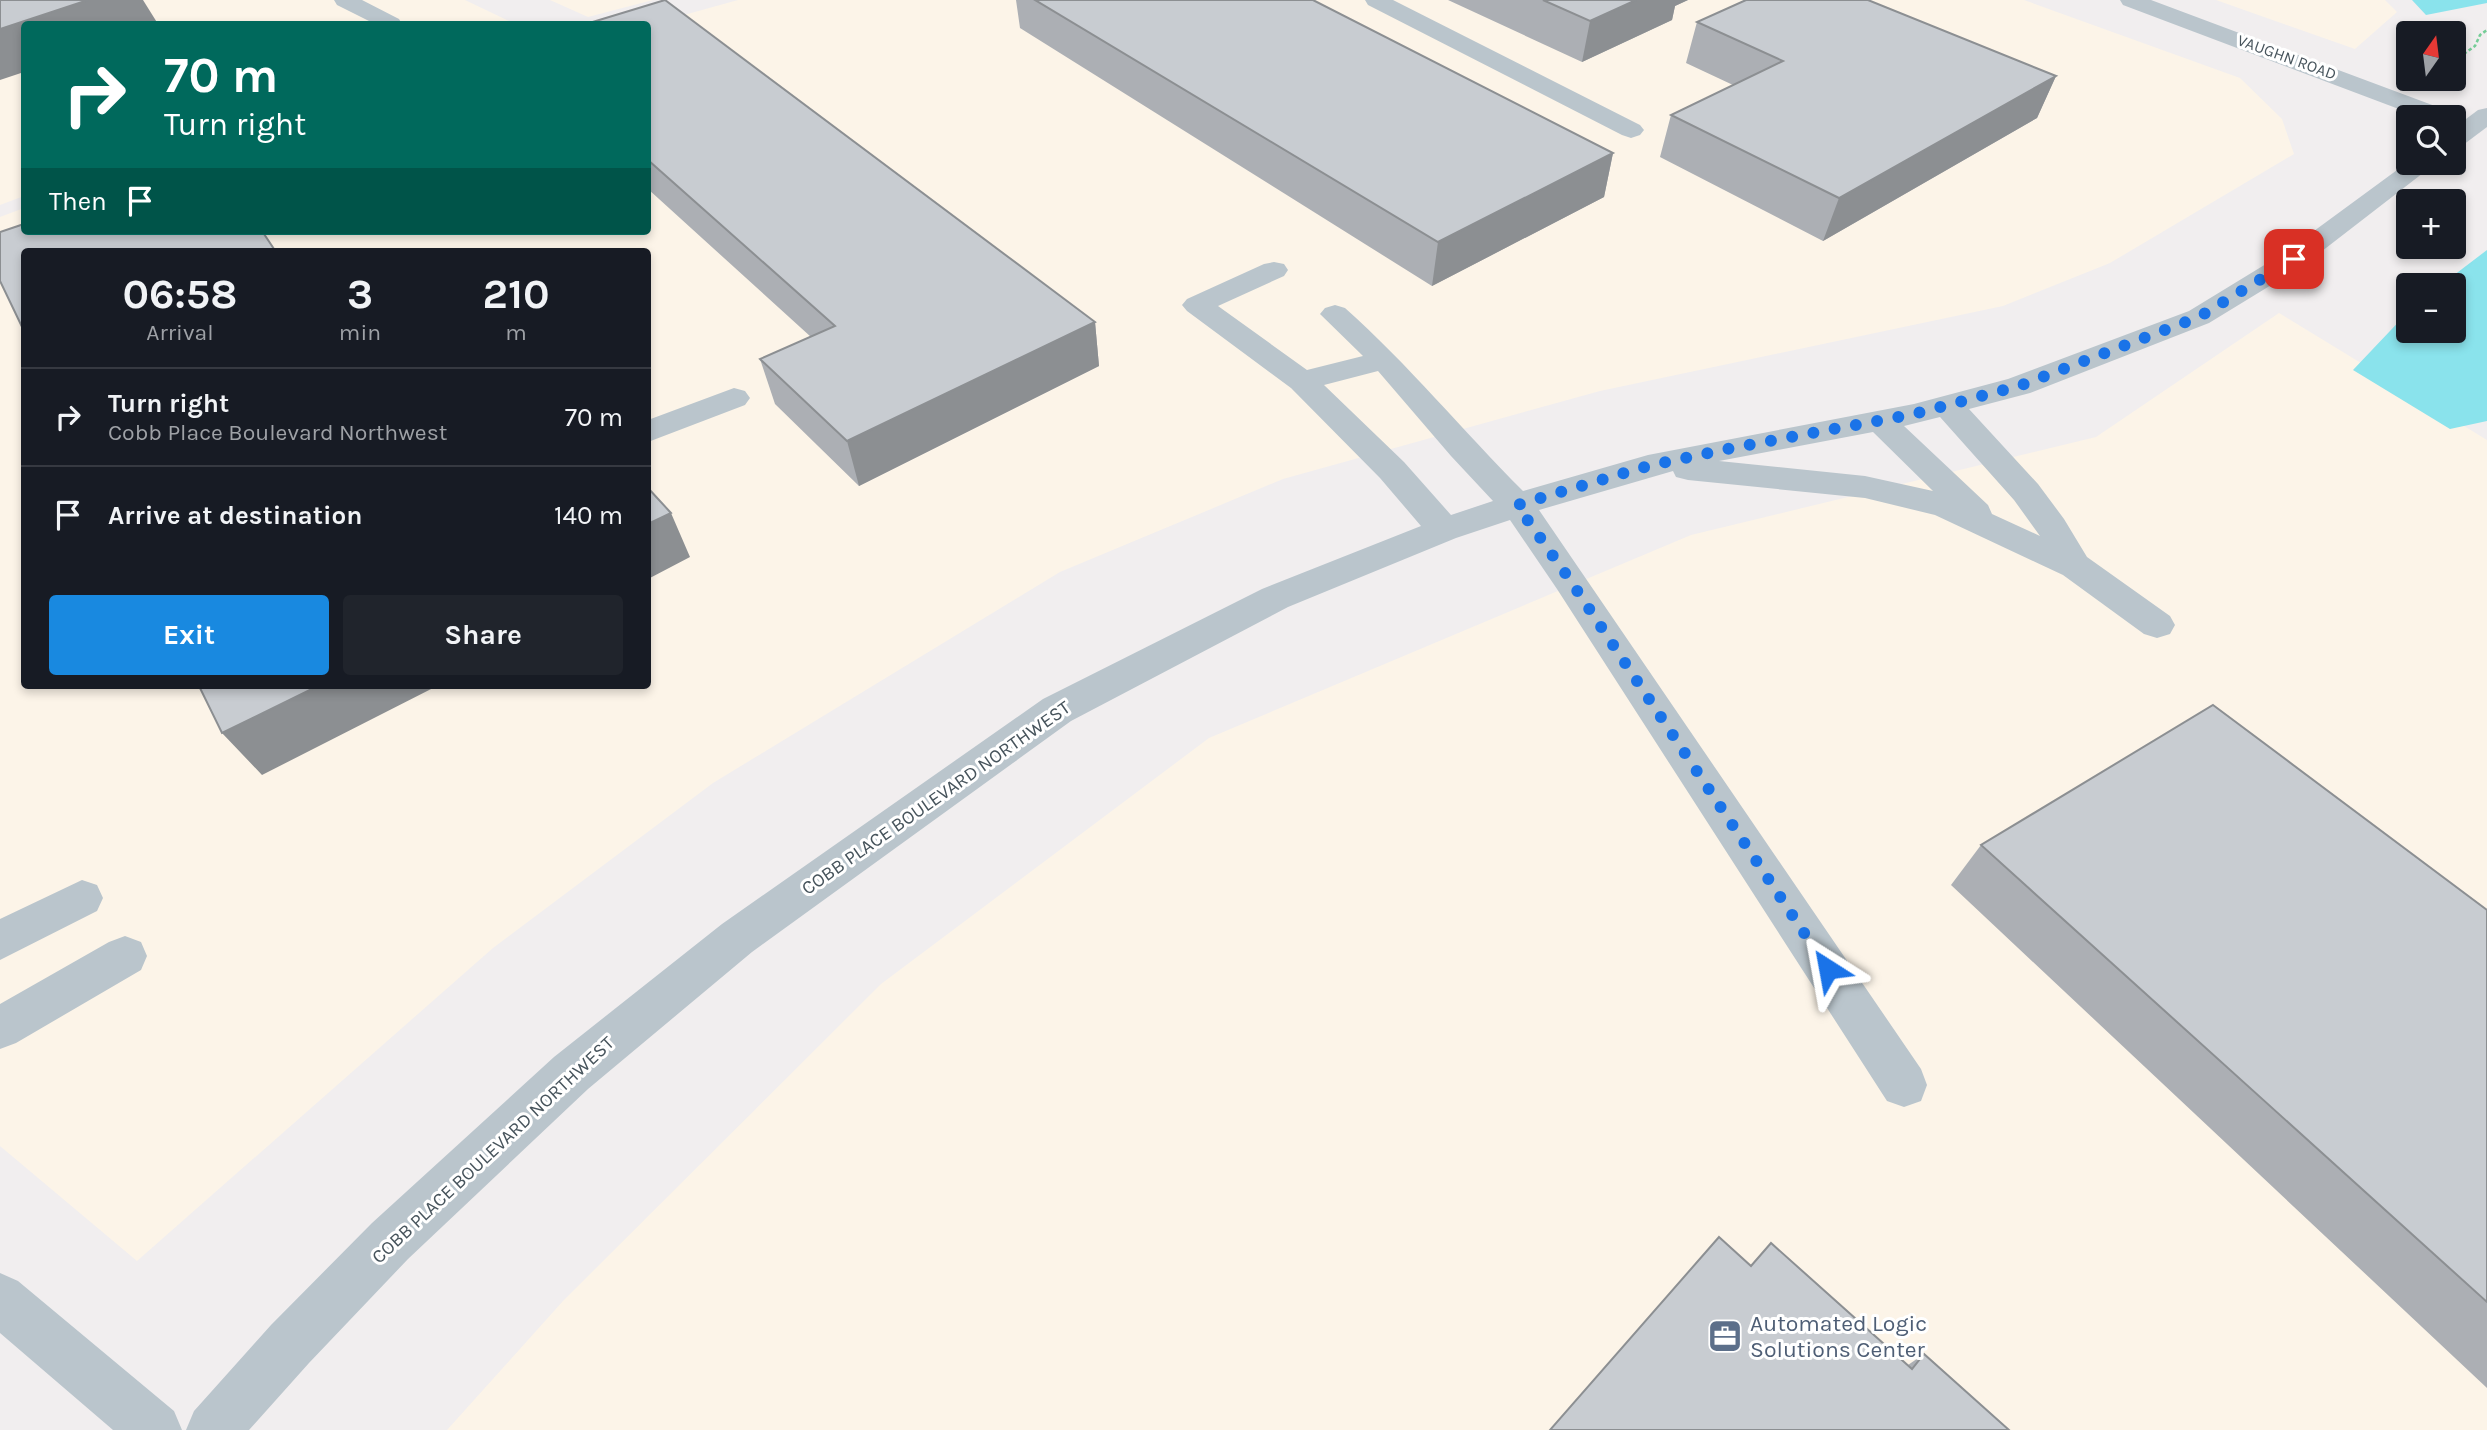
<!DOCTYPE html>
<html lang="en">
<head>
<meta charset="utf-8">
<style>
	body { margin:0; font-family:Karla,sans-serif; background:#20242c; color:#f1f3f6; height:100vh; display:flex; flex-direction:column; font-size:26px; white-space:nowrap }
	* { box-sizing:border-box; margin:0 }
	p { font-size:23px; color:#9ea1a6 }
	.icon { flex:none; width:38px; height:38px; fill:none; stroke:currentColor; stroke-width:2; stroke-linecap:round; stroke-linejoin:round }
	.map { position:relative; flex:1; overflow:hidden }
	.drawer { position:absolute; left:21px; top:248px; width:630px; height:441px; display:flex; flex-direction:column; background:#171b24; border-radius:7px; box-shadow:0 4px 10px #0003 }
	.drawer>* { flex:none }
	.banner { position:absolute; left:21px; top:21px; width:630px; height:214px; border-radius:7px; box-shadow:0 4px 10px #0003; background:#00695c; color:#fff; overflow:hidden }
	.needle { width:46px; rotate:14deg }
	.fabs { position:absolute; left:2396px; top:21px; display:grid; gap:14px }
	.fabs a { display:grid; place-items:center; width:70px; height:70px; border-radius:7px; background:#171b24; box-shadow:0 4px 10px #0003; font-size:35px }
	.pin { position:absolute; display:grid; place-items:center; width:60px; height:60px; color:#fff; margin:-30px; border-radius:14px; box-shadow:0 4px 10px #0006 }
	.me { position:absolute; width:77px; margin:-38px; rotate:326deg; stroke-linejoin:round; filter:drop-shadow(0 0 5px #0008) }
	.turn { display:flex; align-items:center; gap:24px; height:147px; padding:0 28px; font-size:32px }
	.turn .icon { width:91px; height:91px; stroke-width:2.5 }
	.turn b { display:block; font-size:49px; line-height:60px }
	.then { display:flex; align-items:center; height:66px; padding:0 28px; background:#0003; gap:14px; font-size:26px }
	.eta { display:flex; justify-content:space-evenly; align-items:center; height:119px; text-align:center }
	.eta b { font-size:42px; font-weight:700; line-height:49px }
	.action { display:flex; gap:14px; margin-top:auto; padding:14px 28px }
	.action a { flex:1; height:80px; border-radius:7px; background:#1989e0; color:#fff; font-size:28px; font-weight:700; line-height:80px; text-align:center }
	.action a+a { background:#20242c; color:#f1f3f6 }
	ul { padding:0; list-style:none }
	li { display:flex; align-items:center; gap:21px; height:98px; padding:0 28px; border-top:2px solid #363941 }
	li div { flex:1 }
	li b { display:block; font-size:26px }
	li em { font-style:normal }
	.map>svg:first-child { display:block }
	.commercial { fill:#fcf4e8; fill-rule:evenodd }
	.water { fill:#8ae3ec }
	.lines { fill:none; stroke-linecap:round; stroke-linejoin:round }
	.path { stroke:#75cd97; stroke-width:2.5; stroke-dasharray:3.5 2.5; stroke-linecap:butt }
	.minor { fill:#bac5cc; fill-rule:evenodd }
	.wall { fill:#acafb4 }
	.shaded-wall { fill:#8c8f92 }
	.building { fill:#c8ccd1; stroke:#8c8f92; stroke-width:2 }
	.route { stroke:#1a73e8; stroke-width:12; stroke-dasharray:0 21.6 }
	.labels { text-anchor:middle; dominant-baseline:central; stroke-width:6; stroke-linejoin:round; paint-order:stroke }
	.far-street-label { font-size:16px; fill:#47545c; stroke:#fff }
	.street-label { font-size:19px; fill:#47545c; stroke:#fff }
	.near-service-label { font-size:23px; fill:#4e5e75; stroke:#fff; text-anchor:start }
</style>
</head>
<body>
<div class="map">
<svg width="2487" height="1430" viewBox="0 0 2487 1430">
	<rect width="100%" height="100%" fill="#f1eeef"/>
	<path class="commercial" d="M 0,0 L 465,0 L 515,24 L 24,24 L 24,196 L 0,205 Z
		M 550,0 L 653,0 L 588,17 Z
		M 738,0 L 2024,0 L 2240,78 L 2282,119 L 2294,154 L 2110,263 L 2003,306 L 1600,391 L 1283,479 L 1060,572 L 713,783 L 493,948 L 137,1261 L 0,1146 L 0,217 L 24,208 L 24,231 L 648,231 L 648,25 ZM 24,252 L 648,252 L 648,686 L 24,686 Z
		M 2216,0 L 2385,0 L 2397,12 L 2355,49 Z
		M 2279,313 L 2487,440 L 2487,1430 L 447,1430 L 563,1301 L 881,984 L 1209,738 L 1691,535 L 2096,437 Z"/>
	<path class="water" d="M 2412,0 L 2487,0 L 2487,3 L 2426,15 Z
		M 2487,250 L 2487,421 L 2450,429 L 2353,370 L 2408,312 L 2408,331 L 2454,331 L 2454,285 L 2441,285 Z"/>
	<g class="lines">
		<path class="path" d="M 2454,61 L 2475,46 L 2480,35 L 2487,30"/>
		<path class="minor" d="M 334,0 L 362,0 L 399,19 L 402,24 L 375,24 L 337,5 Z
			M 1365,0 L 1393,0 L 1640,125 L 1644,130 L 1640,135 L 1631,138 L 1622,135 L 1368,5 Z
			M 2120,0 L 2151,0 L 2451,112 L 2454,117 L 2420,117 L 2123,5 Z
			M 2487,108 L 2487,127 L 2463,145 L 2454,147 L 2454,128 L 2478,110 Z
			M 2408,162 L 2436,163 L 2304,265 L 2209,323 L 2030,393 L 1969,409 L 2038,484 L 2064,519 L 2087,557 L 2170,616 L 2175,625 L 2170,634 L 2157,638 L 2144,634 L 2063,575 L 1935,515 L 1865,498 L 1688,480 L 1676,477 L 1673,471 L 1539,510 L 1921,1069 L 1927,1085 L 1921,1101 L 1904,1107 L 1887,1101 L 1557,589 L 1510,520 L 1456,538 L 1288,607 L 1071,721 L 752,952 L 588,1089 L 408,1259 L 309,1363 L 249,1430 L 186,1430 L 194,1411 L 271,1325 L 372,1223 L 554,1057 L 722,924 L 1043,699 L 1262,589 L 1421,526 L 1380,478 L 1291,388 L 1187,311 L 1182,305 L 1187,299 L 1264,264 L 1274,262 L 1284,264 L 1288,270 L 1284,276 L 1218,306 L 1307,370 L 1363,356 L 1320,314 L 1325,308 L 1335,305 L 1345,308 C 1409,365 1463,431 1523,491 L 1648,455 L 1914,404 L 2008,379 L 2189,311 L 2284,253 ZM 1378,371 L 1451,456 L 1493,501 L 1451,515 L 1404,462 L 1324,385 ZM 1940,417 L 2014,500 L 2040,536 L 1992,514 L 1988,505 L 1904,426 ZM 1873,432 L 1933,491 L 1865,476 L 1719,461 Z
			M 734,388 L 745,391 L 750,398 L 745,405 L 648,442 L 648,420 Z
			M 82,880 L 97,885 L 103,898 L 97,911 L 0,960 L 0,919 Z
			M 125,936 L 141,942 L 147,956 L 141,970 L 16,1043 L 0,1049 L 0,1004 L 109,942 Z
			M 0,1273 L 18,1281 L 174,1411 L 182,1430 L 113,1430 L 0,1333 Z"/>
	</g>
	<path class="wall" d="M 1016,0 L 1313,0 L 1613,153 L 1604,197 L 1432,286 L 1020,28 Z
		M 1448,0 L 1688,0 L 1675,6 L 1672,20 L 1582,62 Z
		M 1697,22 L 2056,76 L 2037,118 L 1823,241 L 1660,157 L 1671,115 L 1733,85 L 1686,63 Z
		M 648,24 L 1095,322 L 1099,366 L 859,486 L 775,404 L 760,359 L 811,337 L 648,189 Z
		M 1981,845 L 2487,910 L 2487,1388 L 1951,885 Z
		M 1751,1265 L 1908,1365 L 1924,1354 L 2009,1430 L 1550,1430 Z"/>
	<path class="shaded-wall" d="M 88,0 L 143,0 L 158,24 L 24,24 L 24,72 L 0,80 L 0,29 Z
		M 1636,0 L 1688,0 L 1675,6 L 1672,20 L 1582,62 L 1590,21 Z
		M 2056,76 L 2037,118 L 1823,241 L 1839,198 Z
		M 1613,153 L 1604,197 L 1432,286 L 1438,242 Z
		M 1095,322 L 1099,366 L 859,486 L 847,441 Z
		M 671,513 L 690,557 L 648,579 L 648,524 Z
		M 318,686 L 437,686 L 262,775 L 222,733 Z"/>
	<path class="building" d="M 0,0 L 88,0 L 0,29 Z
		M 665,0 L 1095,322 L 847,441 L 760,359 L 835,326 L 648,160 L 648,24 L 586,24 Z
		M 1035,0 L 1313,0 L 1613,153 L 1438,242 Z
		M 1543,0 L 1636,0 L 1590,21 Z
		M 1746,0 L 1868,0 L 2056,76 L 1839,198 L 1671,115 L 1783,61 L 1697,22 Z
		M 24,224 L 24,231 L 262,231 L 276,252 L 24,252 L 24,331 L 0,281 L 0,232 Z
		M 648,488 L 671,513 L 648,524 Z
		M 199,686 L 318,686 L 222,733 Z
		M 2213,705 L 2487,910 L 2487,1302 L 1981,845 Z
		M 1719,1237 L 1751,1266 L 1771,1243 L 1912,1369 L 1924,1354 L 2009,1430 L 1550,1430 Z"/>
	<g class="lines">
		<path class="route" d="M 1828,969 L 1570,580 L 1517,505 L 1648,466 L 1727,449 L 1914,414 L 2019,386 L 2199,317 L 2294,259"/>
	</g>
	<defs>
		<g id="office-square" transform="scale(1.75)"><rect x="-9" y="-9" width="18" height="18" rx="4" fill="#5c6f8a" stroke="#fff"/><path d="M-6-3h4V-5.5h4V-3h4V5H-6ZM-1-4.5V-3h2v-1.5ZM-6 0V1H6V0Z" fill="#fff"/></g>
	</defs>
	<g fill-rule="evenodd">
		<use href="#office-square" x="1725" y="1336"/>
	</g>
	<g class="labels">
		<g class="far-street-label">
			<text transform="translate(2287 57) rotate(20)">VAUGHN ROAD</text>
		</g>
		<g class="street-label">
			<text transform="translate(936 798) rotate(-35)">COBB PLACE BOULEVARD NORTHWEST</text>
			<text transform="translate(493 1150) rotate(-43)">COBB PLACE BOULEVARD NORTHWEST</text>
		</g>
		<g class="near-service-label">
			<text x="1750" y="1323">Automated Logic<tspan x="1750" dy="26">Solutions Center</tspan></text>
		</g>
	</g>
</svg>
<div class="fabs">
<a><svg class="needle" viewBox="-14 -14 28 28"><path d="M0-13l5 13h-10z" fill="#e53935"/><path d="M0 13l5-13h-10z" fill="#9ea1a6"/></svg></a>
<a><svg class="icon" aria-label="search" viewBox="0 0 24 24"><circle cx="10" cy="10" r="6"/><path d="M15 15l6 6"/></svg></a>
<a>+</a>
<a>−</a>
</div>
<div class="pin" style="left:2294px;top:259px;background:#d93025"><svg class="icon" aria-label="arrive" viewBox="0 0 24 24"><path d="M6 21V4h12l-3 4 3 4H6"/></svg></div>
<svg class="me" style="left:1828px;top:969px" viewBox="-20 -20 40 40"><path d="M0-17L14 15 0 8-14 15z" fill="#1a73e8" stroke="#fff" stroke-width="4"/></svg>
<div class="banner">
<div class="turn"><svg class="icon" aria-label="right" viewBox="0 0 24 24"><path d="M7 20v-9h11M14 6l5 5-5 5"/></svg><div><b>70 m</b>Turn right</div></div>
<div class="then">Then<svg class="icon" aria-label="arrive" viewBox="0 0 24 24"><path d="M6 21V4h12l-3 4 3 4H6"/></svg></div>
</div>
<section class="drawer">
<div class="eta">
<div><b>06:58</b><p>Arrival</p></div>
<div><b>3</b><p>min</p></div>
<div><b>210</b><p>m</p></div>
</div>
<ul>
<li><svg class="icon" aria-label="right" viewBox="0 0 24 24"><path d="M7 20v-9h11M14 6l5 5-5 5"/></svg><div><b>Turn right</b><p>Cobb Place Boulevard Northwest</p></div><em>70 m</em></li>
<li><svg class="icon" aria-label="arrive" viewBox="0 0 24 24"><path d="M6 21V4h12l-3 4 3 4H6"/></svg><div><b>Arrive at destination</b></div><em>140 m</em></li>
</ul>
<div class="action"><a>Exit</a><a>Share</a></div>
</section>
</div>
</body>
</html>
